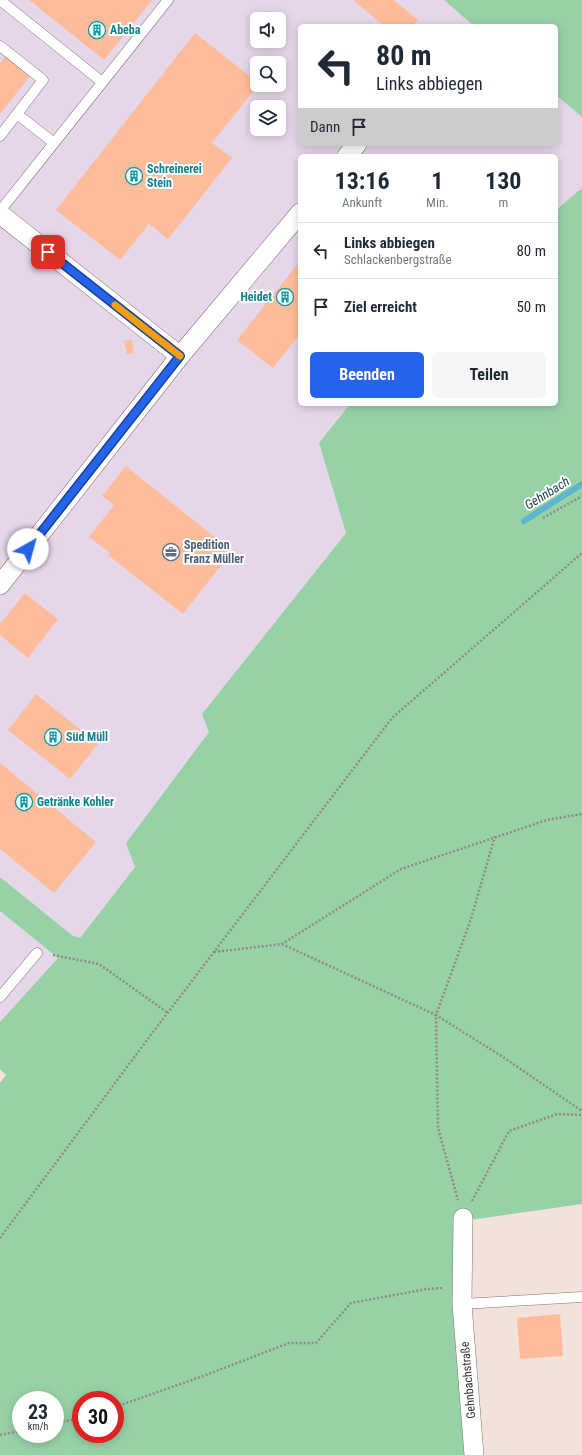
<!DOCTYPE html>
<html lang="de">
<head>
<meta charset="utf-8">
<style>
	body { margin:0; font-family:"Roboto Condensed",sans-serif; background:#f6f6f7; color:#1f2937; height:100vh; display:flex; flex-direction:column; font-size:15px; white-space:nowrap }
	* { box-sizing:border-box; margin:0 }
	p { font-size:13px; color:#747a83 }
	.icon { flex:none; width:22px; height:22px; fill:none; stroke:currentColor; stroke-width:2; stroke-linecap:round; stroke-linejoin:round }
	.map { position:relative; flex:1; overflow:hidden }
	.drawer { position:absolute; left:298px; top:154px; width:260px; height:252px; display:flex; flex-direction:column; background:#fff; border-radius:6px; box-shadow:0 2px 10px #0003 }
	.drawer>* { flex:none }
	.guide { position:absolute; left:298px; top:24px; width:260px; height:122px; border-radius:6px; box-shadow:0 2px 10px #0003; background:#fff; color:#1f2937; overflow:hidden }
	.tools { position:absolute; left:250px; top:12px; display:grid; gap:8px }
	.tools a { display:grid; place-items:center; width:36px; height:36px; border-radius:6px; background:#fff; box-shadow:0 2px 10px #0003; font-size:20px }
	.speed { position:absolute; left:12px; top:1391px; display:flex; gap:8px; font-size:20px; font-weight:700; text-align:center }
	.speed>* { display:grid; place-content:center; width:52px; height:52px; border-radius:50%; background:#fff; box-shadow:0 2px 10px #0003; line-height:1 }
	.speed small { font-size:10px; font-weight:400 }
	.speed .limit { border:6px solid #d22; background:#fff; color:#111 }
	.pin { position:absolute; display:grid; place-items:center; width:34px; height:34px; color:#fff; margin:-17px; border-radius:8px; box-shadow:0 2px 6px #0006 }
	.me { position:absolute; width:44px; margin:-22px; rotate:38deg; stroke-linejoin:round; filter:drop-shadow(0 0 3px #0008) }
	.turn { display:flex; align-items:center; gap:14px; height:84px; padding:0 12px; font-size:18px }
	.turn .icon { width:52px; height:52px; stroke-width:2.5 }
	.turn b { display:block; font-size:28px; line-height:34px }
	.then { display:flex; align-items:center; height:38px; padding:0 12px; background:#0003; gap:8px; font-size:15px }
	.eta { display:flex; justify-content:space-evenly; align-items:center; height:68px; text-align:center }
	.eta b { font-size:24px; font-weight:700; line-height:28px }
	.action { display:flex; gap:8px; margin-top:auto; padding:8px 12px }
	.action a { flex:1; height:46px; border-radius:6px; background:#2563eb; color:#fff; font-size:16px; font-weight:700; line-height:46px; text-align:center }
	.action a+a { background:#f6f6f7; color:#1f2937 }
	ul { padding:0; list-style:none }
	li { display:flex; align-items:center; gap:12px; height:56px; padding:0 12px; border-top:1px solid #e0e1e3 }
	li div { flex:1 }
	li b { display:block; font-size:15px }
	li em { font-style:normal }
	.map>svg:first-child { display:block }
	.industrial { fill:#e5d6e9; fill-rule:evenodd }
	.green { fill:#97d2a7; fill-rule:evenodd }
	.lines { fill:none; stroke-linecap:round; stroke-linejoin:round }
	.stream { stroke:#5db6ca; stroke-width:6 }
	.building { fill:#ffbc9b }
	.service-casing { stroke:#80736d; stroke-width:11 }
	.minor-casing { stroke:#80736d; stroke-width:20 }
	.path { stroke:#928884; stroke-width:2.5; stroke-dasharray:2 2; stroke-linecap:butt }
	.service { stroke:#fff; stroke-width:10 }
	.minor { stroke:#fff; stroke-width:19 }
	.route-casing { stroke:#184099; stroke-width:10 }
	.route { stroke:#2563eb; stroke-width:7 }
	.slow { stroke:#f59e0b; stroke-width:7 }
	.labels { text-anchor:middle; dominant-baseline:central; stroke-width:4; stroke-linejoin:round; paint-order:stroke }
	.culture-label { font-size:12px; font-weight:bold; fill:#0d838f; stroke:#fff; text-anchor:start }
	.service-label { font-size:12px; font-weight:bold; fill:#4e5e75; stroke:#fff; text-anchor:start }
	.street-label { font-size:12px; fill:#383230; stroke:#fff }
	.water-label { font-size:13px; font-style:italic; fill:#1d464f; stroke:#fff }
</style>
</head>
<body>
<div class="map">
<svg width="582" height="1455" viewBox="0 0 582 1455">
	<rect width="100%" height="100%" fill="#f1e2dc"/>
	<path class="industrial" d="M 0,0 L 444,0 L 474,26 L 300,26 L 300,144 L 556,144 L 556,95 L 582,117 L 582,188 L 556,210 L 556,156 L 300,156 L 300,404 L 350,404 L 319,443 L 346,533 L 202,714 L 209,732 L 126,843 L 135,866 L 80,938 L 73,936 L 0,877 ZM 257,19 L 279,19 L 279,41 L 257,41 ZM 257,63 L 279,63 L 279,85 L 257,85 ZM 257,107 L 279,107 L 279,129 L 257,129 Z
		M 0,911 L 58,958 L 0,1022 Z"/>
	<path class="green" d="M 444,0 L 582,0 L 582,117 L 556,95 L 556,26 L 474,26 Z
		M 582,188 L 582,1204 L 455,1222 L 471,1455 L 0,1455 L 0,1083 L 6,1075 L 0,1069 L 0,1022 L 58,958 L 0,911 L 0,877 L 73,936 L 80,938 L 135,867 L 126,843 L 209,732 L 202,714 L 346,533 L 319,443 L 350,404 L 556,404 L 556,210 ZM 21,1400 L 55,1400 L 55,1434 L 21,1434 ZM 81,1400 L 115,1400 L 115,1434 L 81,1434 Z"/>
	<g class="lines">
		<path class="stream" d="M 524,521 L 582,484"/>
	</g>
	<path class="building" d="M 29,0 L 152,0 L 104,60 Z
		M 353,0 L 394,0 L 418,20 L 413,26 L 384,26 Z
		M 195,33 L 257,82 L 258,85 L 212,143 L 232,158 L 168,239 L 149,224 L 120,260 L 56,210 Z
		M 5,56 L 30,76 L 0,114 L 0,63 Z
		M 300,261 L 300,334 L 273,368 L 237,340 Z
		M 132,340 L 134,353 L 127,354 L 124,341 Z
		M 126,466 L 232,551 L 183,614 L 108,555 L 110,553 L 89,537 L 114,505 L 102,496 Z
		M 25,593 L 58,619 L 28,658 L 0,635 L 0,624 Z
		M 36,694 L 98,744 L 70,779 L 8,730 Z
		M 0,763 L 96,842 L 54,893 L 0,849 Z
		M 560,1314 L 563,1356 L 520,1359 L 517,1318 Z"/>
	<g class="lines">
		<g class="service-casing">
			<path id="service" d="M 0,0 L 102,82
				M 0,46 L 43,80 L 0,136
				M 17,114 L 54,143
				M 0,211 L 168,0
				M 0,997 L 37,953
				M 462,1304 L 582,1297"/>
		</g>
		<g class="minor-casing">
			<path id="minor" d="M 347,156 L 357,144
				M 0,214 L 180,356
				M 0,585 L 180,356 L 300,213
				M 463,1218 L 462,1304 L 474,1455"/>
		</g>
		<path class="path" d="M 543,518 L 582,496
			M 495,836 L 471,919 L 436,1015 L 503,1057 L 582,1111
			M 282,944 L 436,1015 L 438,1128 L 458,1200
			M 214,952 L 282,944 L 401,869 L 547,820 L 582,814
			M 53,955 L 99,964 L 168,1013
			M 472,1201 L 509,1131 L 557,1114 L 582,1115
			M 0,1238 L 150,1036 L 392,718 L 582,553
			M 115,1407 L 206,1375 L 289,1343 L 316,1343 L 351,1303 L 427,1289 L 442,1288
			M 55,1423 L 81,1418
			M 0,1435 L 21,1431"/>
		<use href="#service" class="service"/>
		<use href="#minor" class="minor"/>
	</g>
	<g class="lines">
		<g class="route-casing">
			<path id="route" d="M 28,549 L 180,356 L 48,252"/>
		</g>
		<use href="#route" class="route"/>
		<path class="slow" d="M 115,305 L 180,356"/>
	</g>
	<defs>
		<g id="building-ring" transform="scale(0.9)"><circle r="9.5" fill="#fff" stroke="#0f9aa8" stroke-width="1.5"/><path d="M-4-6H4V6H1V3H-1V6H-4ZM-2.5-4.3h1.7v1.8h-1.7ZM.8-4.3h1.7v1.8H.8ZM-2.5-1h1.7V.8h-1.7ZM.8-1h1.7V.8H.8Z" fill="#0f9aa8"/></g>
		<g id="office-ring" transform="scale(0.9)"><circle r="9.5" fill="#fff" stroke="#5c6f8a" stroke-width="1.5"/><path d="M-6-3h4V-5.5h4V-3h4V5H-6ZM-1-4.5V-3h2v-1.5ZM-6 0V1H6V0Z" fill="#5c6f8a"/></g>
	</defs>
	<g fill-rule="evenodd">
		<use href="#building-ring" x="97" y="30"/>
		<use href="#building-ring" x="134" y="176"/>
		<use href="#building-ring" x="285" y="297"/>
		<use href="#office-ring" x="171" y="552"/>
		<use href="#building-ring" x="53" y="737"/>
		<use href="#building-ring" x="24" y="802"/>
	</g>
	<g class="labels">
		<g class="culture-label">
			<text x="110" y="30">Abeba</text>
			<text x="147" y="169">Schreinerei<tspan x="147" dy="14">Stein</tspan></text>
			<text x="272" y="297" text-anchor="end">Heidet</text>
			<text x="66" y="737">Süd Müll</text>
			<text x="37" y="802">Getränke Kohler</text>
		</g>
		<g class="service-label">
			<text x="184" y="545">Spedition<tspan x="184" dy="14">Franz Müller</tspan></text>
		</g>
		<g class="street-label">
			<text transform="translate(468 1380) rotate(-95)">Gehnbachstraße</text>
		</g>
		<g class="water-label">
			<text transform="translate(547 493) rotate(-32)">Gehnbach</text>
		</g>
	</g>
</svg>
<div class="tools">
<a><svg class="icon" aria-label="sound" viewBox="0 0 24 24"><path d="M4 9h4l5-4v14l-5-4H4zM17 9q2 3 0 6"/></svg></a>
<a><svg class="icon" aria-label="search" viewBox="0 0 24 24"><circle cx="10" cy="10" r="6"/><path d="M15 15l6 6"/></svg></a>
<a><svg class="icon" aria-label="layers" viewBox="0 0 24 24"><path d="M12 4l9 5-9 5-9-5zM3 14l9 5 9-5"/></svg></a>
</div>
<div class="speed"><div>23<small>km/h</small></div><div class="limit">30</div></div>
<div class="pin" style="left:48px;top:252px;background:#d93025"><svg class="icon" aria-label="arrive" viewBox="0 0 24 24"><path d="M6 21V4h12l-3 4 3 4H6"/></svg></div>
<svg class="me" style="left:28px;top:549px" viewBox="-20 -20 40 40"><circle r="19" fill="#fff"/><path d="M0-13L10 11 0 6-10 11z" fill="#2563eb"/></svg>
<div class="guide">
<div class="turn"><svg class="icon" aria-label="left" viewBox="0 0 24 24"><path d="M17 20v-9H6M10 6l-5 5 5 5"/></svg><div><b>80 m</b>Links abbiegen</div></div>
<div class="then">Dann<svg class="icon" aria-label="arrive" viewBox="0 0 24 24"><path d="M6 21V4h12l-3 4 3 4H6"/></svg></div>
</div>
<section class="drawer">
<div class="eta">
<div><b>13:16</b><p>Ankunft</p></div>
<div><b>1</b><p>Min.</p></div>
<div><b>130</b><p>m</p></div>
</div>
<ul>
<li><svg class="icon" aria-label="left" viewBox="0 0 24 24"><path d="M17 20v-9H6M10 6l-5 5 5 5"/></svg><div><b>Links abbiegen</b><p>Schlackenbergstraße</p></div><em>80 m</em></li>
<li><svg class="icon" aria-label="arrive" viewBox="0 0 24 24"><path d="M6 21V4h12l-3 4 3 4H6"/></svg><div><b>Ziel erreicht</b></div><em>50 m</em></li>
</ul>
<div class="action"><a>Beenden</a><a>Teilen</a></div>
</section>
</div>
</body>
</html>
